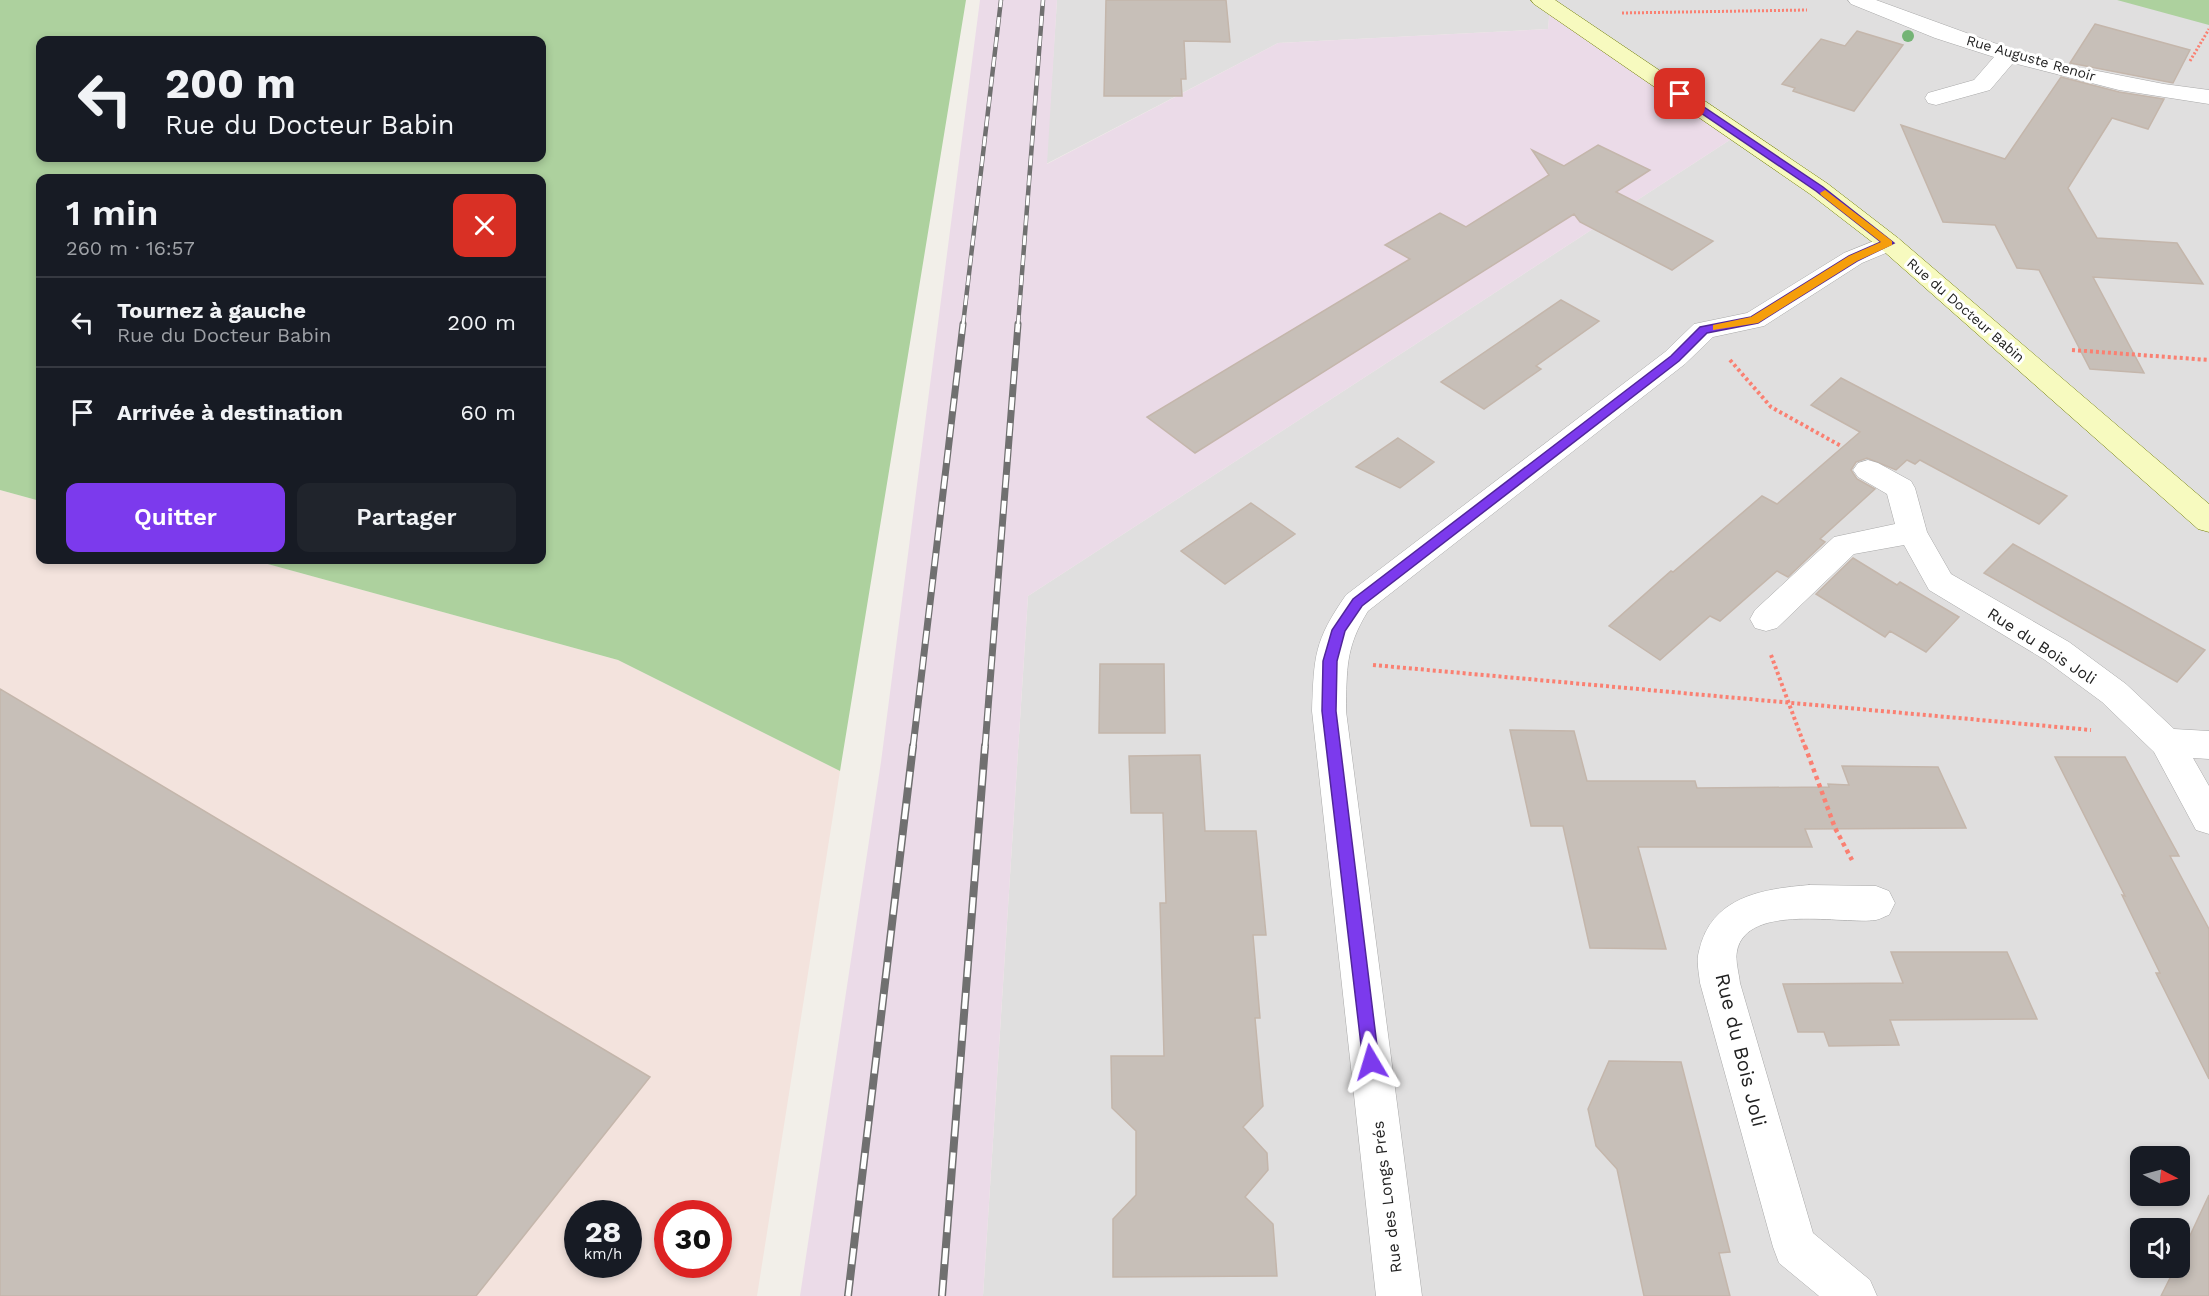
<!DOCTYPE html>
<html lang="fr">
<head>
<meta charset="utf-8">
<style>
	body { margin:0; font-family:"Work Sans",sans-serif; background:#20242c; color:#f1f3f6; height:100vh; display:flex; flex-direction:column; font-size:22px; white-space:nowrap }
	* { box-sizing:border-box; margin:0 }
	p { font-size:20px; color:#9ea1a6 }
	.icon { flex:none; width:33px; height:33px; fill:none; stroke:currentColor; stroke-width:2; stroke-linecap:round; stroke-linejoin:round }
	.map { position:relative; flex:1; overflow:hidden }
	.details { position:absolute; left:36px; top:174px; width:510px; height:390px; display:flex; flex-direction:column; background:#171b24; border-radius:12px; box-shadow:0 3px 9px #0003 }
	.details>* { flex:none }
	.guide { position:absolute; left:36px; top:36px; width:510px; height:126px; border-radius:12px; box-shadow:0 3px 9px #0003; background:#171b24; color:#f1f3f6; overflow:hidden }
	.needle { width:39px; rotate:96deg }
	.buttons { position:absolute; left:2130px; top:1146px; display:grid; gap:12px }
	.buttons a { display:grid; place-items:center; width:60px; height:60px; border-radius:12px; background:#171b24; box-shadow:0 3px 9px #0003; font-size:30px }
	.speed { position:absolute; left:564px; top:1200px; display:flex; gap:12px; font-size:30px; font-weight:700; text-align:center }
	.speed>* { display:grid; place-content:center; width:78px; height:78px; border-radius:50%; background:#171b24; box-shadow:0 3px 9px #0003; line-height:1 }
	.speed small { font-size:15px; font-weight:400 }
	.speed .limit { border:9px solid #d22; background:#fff; color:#111 }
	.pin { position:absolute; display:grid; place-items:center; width:51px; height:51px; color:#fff; margin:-26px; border-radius:12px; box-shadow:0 3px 9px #0006 }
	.me { position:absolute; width:66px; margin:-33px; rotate:353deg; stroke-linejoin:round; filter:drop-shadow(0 0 4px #0008) }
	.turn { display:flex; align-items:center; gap:21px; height:126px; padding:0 30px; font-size:27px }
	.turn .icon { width:78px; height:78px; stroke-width:2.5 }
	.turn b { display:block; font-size:42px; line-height:51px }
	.round { display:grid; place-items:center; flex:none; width:63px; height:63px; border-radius:12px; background:#20242c }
	.head { display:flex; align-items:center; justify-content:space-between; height:102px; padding:0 30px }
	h1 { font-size:36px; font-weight:600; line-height:45px }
	.button { display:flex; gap:12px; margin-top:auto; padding:12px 30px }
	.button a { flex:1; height:69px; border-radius:12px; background:#7c3aed; color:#fff; font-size:24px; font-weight:600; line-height:69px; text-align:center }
	.button a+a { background:#20242c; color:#f1f3f6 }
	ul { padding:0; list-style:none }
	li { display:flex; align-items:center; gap:18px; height:90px; padding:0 30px; border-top:2px solid #363941 }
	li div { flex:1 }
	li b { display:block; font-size:22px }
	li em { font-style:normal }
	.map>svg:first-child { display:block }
	.residential { fill:#e0dfdf; fill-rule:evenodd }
	.industrial { fill:#ebdbe8 }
	.military { fill:#f3e3dd; fill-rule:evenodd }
	.forest { fill:#add19e; fill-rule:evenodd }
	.building { fill:#c7bfb8; stroke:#c4b6ab; stroke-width:1.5 }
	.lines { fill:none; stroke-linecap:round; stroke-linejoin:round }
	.street-casing { stroke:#a9a9a9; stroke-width:1 }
	.secondary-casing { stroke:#707d05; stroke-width:1 }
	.path-far2 { stroke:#fa8072; stroke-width:3; stroke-dasharray:2 2; stroke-linecap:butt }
	.path-far1 { stroke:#fa8072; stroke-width:4; stroke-dasharray:3 3; stroke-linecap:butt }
	.path { stroke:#fa8072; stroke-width:4.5; stroke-dasharray:4 4; stroke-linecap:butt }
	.street { fill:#fff; fill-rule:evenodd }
	.secondary { fill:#f7fabf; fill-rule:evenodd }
	.rail-far2-casing { stroke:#707070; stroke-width:4.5 }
	.rail-far1-casing { stroke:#707070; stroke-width:7 }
	.rail-casing { stroke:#707070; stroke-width:8 }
	.rail-far2 { stroke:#fff; stroke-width:3; stroke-dasharray:10; stroke-linecap:butt }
	.rail-far1 { stroke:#fff; stroke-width:4.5; stroke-dasharray:13; stroke-linecap:butt }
	.rail { stroke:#fff; stroke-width:5; stroke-dasharray:16; stroke-linecap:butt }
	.tree { fill:#74b475 }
	.route { fill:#7c3aed; stroke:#51269a; stroke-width:1.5 }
	.slow { fill:#f59e0b }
	.labels { text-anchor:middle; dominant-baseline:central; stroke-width:6; stroke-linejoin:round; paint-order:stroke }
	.far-street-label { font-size:14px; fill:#222; stroke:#fff }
	.street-label { font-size:16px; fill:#222; stroke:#fff }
	.near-street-label { font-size:20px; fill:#222; stroke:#fff }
</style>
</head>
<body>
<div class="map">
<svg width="2209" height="1296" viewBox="0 0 2209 1296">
	<rect width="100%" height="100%" fill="#f2efe9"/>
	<path class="residential" d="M 1057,0 L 2209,0 L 2209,1296 L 983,1296 L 1028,596 L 1739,134 L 1550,8 L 1548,29 L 1278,43 L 1046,164 ZM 2140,1156 L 2180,1156 L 2180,1196 L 2140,1196 ZM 2140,1228 L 2180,1228 L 2180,1268 L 2140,1268 Z"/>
	<path class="industrial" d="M 980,0 L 1057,0 L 1047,164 L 1278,43 L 1548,29 L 1550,7 L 1739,134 L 1028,596 L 983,1296 L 800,1296 L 881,762 Z"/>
	<path class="military" d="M 0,490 L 40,501 L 40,560 L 253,560 L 618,660 L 840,771 L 757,1296 L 0,1296 ZM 578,1214 L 628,1214 L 628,1264 L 578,1264 ZM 668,1214 L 718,1214 L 718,1264 L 668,1264 Z"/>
	<path class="forest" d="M 0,0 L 966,0 L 840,771 L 618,660 L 253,560 L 542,560 L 542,178 L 40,178 L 40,501 L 0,490 ZM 40,40 L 542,40 L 542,158 L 40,158 Z
		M 2117,0 L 2209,0 L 2209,25 Z"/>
	<path class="building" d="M 1106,0 L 1226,0 L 1230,42 L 1184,41 L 1186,79 L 1181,79 L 1182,96 L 1104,96 Z
		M 2095,24 L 2190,50 L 2173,83 L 2070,63 Z
		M 1857,31 L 1903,45 L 1854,111 L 1793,91 L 1795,88 L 1782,84 L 1821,39 L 1845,46 Z
		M 2061,77 L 2119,92 L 2164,99 L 2148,129 L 2112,118 L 2068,188 L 2097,238 L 2177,243 L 2203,284 L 2093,277 L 2144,373 L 2090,369 L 2039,270 L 2017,268 L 1995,225 L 1943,222 L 1901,125 L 2005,159 Z
		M 1598,145 L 1650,170 L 1616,192 L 1713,241 L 1672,270 L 1580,222 L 1574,214 L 1195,453 L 1147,417 L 1410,259 L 1385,245 L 1440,213 L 1466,227 L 1549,175 L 1532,150 L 1564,166 Z
		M 1561,300 L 1599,321 L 1536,366 L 1541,369 L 1484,409 L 1441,382 Z
		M 1841,378 L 2067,496 L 2039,524 L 1920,460 L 1915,464 L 1907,460 L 1896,470 L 1867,458 L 1856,462 L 1851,470 L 1857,479 L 1875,489 L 1820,539 L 1825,542 L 1788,577 L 1777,571 L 1720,621 L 1710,616 L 1660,660 L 1609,626 L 1671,571 L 1673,572 L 1762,496 L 1777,504 L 1860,432 L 1811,405 Z
		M 1398,438 L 1434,462 L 1400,488 L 1356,467 Z
		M 1251,503 L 1295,534 L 1225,584 L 1181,551 Z
		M 2013,544 L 2104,594 L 2205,650 L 2177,682 L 1984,573 Z
		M 1853,558 L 1897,585 L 1900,582 L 1959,617 L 1926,652 L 1890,631 L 1885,637 L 1816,594 Z
		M 1100,664 L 1164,664 L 1165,733 L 1099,733 Z
		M 0,689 L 650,1077 L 476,1296 L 0,1296 Z
		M 1510,730 L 1574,731 L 1587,781 L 1695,781 L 1697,788 L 1829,787 L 1828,784 L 1849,785 L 1842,766 L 1938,767 L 1966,828 L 1805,829 L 1812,847 L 1638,847 L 1666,949 L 1590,948 L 1563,826 L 1531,826 Z
		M 1200,755 L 1205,831 L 1256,831 L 1266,935 L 1253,935 L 1260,1018 L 1255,1018 L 1263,1106 L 1243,1127 L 1267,1153 L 1268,1170 L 1245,1197 L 1273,1224 L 1277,1276 L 1113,1277 L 1113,1219 L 1136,1195 L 1136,1131 L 1112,1108 L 1111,1056 L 1164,1056 L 1160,903 L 1166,903 L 1163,813 L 1131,813 L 1129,756 Z
		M 2055,757 L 2125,757 L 2179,856 L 2170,856 L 2209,929 L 2209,1079 L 2156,973 L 2160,973 L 2122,895 L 2125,896 Z
		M 1891,952 L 2007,952 L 2037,1019 L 1890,1020 L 1899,1045 L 1829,1046 L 1824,1032 L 1798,1032 L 1783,984 L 1903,983 Z
		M 1609,1061 L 1681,1062 L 1730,1252 L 1719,1253 L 1730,1296 L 1644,1296 L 1617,1169 L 1596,1146 L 1588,1109 Z
		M 2209,1195 L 2209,1296 L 2161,1296 L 2175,1268 L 2180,1268 L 2180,1257 Z"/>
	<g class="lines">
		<g class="street-casing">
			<path id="street" d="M 1848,0 L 1876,0 L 1994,43 L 2077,67 L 2164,84 L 2209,90 L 2209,104 L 2119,90 L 2013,63 L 1990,90 L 1936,105 L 1928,103 L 1925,98 L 1928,93 L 1974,80 L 1994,57 L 1935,38 L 1851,4 Z
				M 1889,235 L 1898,238 L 1902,243 L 1898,248 L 1862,263 L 1764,326 L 1713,337 L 1685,364 L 1368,611 C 1345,648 1347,669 1346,711 L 1422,1296 L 1376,1296 L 1312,711 C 1314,656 1314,641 1346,595 L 1665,352 L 1694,324 L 1747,313 L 1844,253 Z
				M 1868,460 L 1878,463 L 1911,481 L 1915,488 L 1927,532 L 1951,574 L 2069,642 L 2126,684 L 2174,729 L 2209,731 L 2209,759 L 2193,758 L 2209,786 L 2209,834 L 2196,830 L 2154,752 L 2102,702 L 2045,660 L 1929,590 L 1904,545 L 1854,554 L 1777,628 L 1766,631 L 1755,628 L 1750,619 L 1755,610 L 1834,537 L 1895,524 L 1887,494 L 1858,477 L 1853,470 L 1858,463 Z
				M 1809,885 L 1876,886 L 1889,891 L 1895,903 L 1889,915 C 1885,916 1881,919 1876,920 C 1844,925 1747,902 1737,951 C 1735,961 1739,973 1740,983 L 1813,1233 L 1870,1280 L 1877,1296 L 1819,1296 L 1779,1263 L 1773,1247 L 1700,983 C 1699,973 1696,961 1699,951 C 1711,897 1761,889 1809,885 Z"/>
		</g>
		<g class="secondary-casing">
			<path id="secondary" d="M 1531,0 L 1555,0 L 1828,184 L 1898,238 L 2209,504 L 2209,532 L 2198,529 L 1880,248 L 1810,194 L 1534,4 Z"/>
		</g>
		<path class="path-far2" d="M 1622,13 L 1807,10
			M 2190,61 L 2209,29"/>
		<path class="path-far1" d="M 2072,350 L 2209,360
			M 1730,360 L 1771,407 L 1841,446
			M 1771,655 L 1805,747
			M 1373,665 L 2091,730"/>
		<path class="path" d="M 1805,746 L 1835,828 L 1852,860"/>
		<use href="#street" class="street"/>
		<use href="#secondary" class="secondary"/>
		<g class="rail-far2-casing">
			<path id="rail-far2" d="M 963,325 L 1001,0
				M 1018,325 L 1043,0"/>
		</g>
		<g class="rail-far1-casing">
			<path id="rail-far1" d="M 913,747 L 963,324
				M 985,747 L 1018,324"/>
		</g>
		<g class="rail-casing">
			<path id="rail" d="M 848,1296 L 913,746
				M 942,1296 L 985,746"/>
		</g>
		<use href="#rail-far2" class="rail-far2"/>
		<use href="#rail-far1" class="rail-far1"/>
		<use href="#rail" class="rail"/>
	</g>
	<circle class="tree" cx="1908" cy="36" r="6"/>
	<path class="route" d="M 1676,93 L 1683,93 L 1823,187 L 1894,243 L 1857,261 L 1758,323 L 1707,333 L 1679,361 L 1362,606 L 1345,631 L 1337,661 L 1336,711 L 1379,1062 L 1377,1068 L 1371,1070 L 1365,1068 L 1363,1062 L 1322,711 L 1323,661 L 1332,630 L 1353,599 L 1671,356 L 1700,327 L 1751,317 L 1849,256 L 1881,242 L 1816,191 L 1676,96 Z"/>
	<path class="slow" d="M 1825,190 L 1892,241 L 1892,245 L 1857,261 L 1758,323 L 1713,330 L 1713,325 L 1751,317 L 1849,256 L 1881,242 L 1821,195 L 1820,193 Z"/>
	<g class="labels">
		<g class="far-street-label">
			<text transform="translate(2031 58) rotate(16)">Rue Auguste Renoir</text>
			<text transform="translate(1966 310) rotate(41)">Rue du Docteur Babin</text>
		</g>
		<g class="street-label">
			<text transform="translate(2042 646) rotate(33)">Rue du Bois Joli</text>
			<text transform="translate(1387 1197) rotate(-97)">Rue des Longs Prés</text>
		</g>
		<g class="near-street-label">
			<text transform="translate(1741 1050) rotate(76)">Rue du Bois Joli</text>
		</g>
	</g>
</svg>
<div class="buttons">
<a><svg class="needle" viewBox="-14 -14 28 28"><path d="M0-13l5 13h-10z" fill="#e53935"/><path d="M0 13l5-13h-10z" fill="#9ea1a6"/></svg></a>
<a><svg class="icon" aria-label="sound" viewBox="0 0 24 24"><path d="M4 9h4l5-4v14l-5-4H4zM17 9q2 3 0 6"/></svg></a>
</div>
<div class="speed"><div>28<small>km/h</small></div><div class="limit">30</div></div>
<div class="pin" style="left:1680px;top:94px;background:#d93025"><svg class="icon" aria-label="arrive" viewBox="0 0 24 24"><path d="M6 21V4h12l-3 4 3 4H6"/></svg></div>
<svg class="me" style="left:1371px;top:1062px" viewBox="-20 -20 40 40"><path d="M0-17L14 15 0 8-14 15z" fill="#7c3aed" stroke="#fff" stroke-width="4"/></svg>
<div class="guide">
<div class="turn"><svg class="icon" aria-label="left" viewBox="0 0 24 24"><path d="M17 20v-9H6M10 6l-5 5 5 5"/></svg><div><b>200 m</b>Rue du Docteur Babin</div></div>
</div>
<section class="details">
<div class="head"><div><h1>1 min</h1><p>260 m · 16:57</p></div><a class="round" style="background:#d93025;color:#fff"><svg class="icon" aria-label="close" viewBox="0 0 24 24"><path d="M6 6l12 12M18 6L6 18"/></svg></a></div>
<ul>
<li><svg class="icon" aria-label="left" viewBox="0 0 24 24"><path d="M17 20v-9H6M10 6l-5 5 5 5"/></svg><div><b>Tournez à gauche</b><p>Rue du Docteur Babin</p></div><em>200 m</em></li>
<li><svg class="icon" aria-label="arrive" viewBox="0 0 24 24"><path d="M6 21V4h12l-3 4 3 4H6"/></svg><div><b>Arrivée à destination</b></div><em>60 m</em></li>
</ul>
<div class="button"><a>Quitter</a><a>Partager</a></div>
</section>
</div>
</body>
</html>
